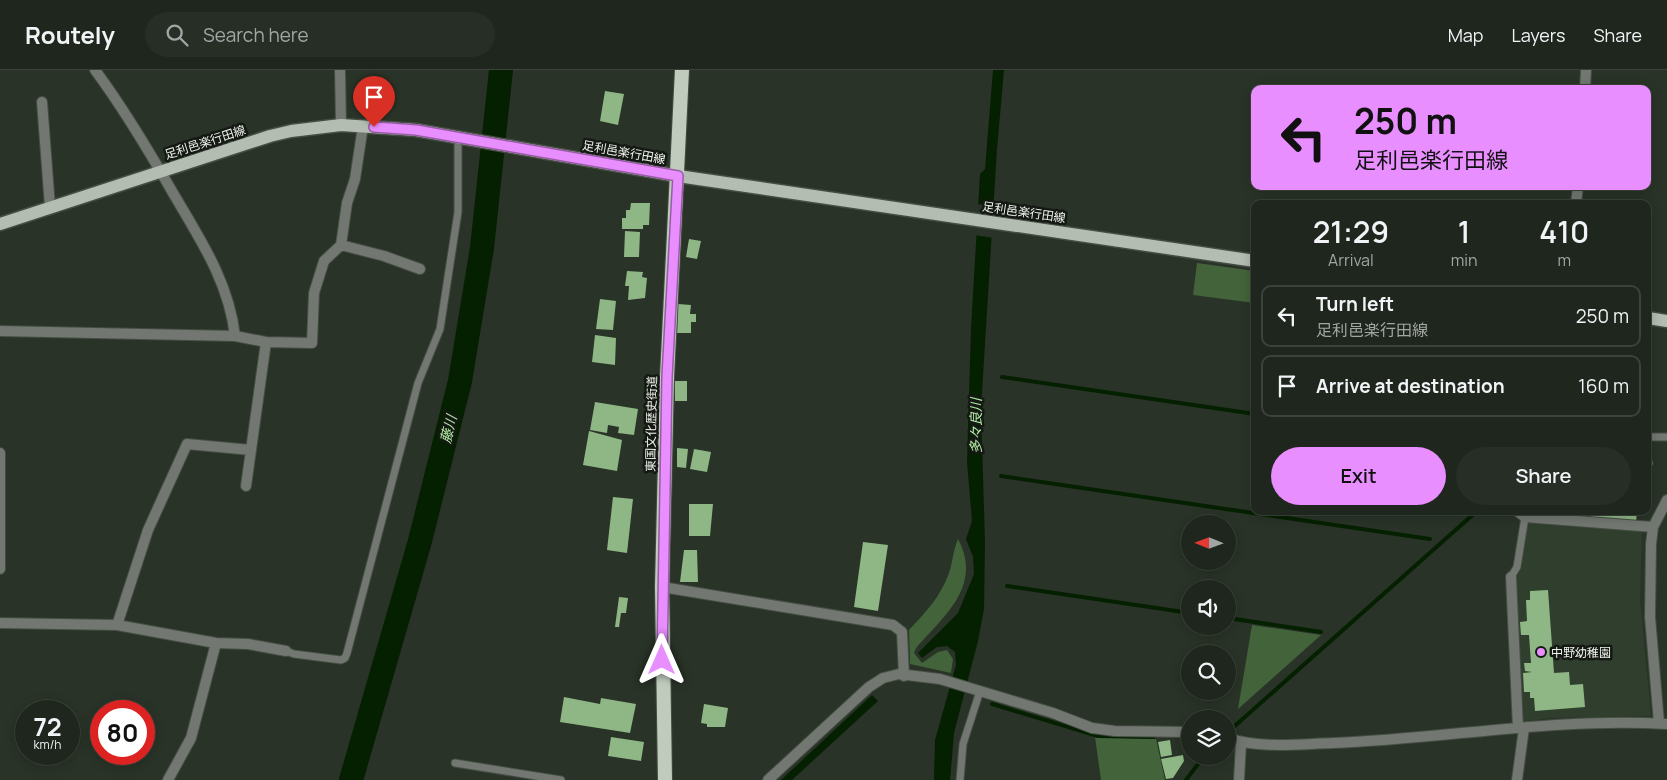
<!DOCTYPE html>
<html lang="en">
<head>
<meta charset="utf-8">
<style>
	body { margin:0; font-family:Manrope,"Noto Sans JP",sans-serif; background:#272e26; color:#f1f3f6; height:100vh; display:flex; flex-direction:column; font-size:19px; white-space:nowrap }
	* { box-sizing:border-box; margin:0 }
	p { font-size:16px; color:#a1a5a4 }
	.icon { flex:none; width:28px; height:28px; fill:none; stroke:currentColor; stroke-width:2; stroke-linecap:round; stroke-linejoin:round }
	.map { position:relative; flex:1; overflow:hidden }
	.panel { position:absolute; left:1251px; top:130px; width:400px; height:315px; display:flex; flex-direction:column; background:#1f261d; border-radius:10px; box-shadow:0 2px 12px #0003,0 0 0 1px #3c433b }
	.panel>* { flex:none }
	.top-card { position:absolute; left:1251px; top:15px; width:400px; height:105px; border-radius:10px; box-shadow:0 2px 12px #0003,0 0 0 1px #3c433b; background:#e98efe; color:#111; overflow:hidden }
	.needle { width:32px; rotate:271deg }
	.buttons { position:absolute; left:1181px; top:445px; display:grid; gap:10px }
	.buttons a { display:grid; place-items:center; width:55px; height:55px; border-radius:50%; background:#1f261d; box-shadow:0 2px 12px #0003,0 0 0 1px #3c433b; font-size:25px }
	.speed { position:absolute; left:15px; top:630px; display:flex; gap:10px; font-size:25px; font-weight:700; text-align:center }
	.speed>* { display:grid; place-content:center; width:65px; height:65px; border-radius:50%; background:#1f261d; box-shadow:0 2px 12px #0003,0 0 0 1px #3c433b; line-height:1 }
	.speed small { font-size:12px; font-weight:400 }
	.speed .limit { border:8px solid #d22; background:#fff; color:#111 }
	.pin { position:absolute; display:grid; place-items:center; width:42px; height:42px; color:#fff; margin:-51px -21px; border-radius:50% 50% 50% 0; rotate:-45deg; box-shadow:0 0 5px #0007 }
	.pin .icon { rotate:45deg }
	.me { position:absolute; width:55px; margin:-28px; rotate:0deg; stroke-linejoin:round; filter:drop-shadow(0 0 4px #0008) }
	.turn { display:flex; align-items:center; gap:18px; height:105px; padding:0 20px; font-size:22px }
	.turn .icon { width:65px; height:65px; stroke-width:2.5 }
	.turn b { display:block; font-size:35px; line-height:42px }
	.eta { display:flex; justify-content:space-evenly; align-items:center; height:85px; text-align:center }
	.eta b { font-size:30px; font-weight:600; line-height:35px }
	.button { display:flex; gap:10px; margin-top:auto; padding:10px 20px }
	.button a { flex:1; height:58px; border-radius:30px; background:#e98efe; color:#111; font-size:20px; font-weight:600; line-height:58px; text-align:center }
	.button a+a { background:#272e26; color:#f1f3f6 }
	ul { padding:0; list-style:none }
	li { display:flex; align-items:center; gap:15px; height:62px; margin:0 10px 8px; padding:0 10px; border:2px solid #3c433b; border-radius:10px }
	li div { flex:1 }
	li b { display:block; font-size:19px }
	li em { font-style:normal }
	header { display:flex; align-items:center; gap:30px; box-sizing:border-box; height:70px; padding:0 25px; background:#1f261d; border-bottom:1px solid #3c433b }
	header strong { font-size:24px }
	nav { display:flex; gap:28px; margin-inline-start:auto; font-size:18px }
	.search { width:350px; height:45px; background:#272e26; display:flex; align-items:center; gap:12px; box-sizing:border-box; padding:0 18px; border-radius:28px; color:#a1a5a4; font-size:19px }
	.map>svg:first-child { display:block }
	.built { fill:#303e2d }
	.green { fill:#43643b }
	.water { fill:#052001 }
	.pier { fill:#293327 }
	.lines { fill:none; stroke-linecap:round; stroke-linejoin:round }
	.stream { stroke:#052001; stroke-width:4 }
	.river { stroke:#052001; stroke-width:24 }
	.building { fill:#8eb785 }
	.service-casing { stroke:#454e43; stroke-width:9 }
	.minor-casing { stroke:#454e43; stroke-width:12 }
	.primary-casing { stroke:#454e43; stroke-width:15 }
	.trunk-casing { stroke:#454e43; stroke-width:16 }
	.service { stroke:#727771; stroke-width:7 }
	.minor { stroke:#727771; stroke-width:10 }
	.primary { stroke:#b3bdb1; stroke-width:12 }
	.trunk { stroke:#c0cbbe; stroke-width:14 }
	.route-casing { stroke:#975ca5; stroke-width:12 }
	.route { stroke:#e98efe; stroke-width:9 }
	.poi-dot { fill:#e98efe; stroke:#151914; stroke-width:2 }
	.labels { text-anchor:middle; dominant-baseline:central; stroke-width:5; stroke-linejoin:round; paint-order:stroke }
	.street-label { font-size:12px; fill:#eff5ed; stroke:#151914 }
	.poi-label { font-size:12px; fill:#eff5ed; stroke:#151914; text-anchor:start }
	.water-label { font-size:14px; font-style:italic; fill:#b0eba3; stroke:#151914 }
</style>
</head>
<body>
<header>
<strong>Routely</strong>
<div class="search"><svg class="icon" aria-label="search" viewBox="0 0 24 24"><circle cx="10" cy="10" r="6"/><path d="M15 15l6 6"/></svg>Search here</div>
<nav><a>Map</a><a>Layers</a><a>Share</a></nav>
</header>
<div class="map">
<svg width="1667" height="710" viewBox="0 0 1667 710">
	<rect width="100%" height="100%" fill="#293327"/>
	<path class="built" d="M 1528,451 L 1642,461 L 1640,529 L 1651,646 L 1551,648 L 1521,652 L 1515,509 L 1521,499 Z"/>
	<path class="green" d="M 1197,193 L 1255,201 L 1255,233 L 1193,225 Z
		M 958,469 C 983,516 944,546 916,578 L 914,583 L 922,593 L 938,582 L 947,580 L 953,589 L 951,603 L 910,594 L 909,560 C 926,542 941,526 949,503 C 953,491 953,481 958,469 Z
		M 1252,555 L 1321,565 L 1238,639 Z
		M 1095,667 L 1156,669 L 1165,710 L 1101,710 Z"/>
	<path class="water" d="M 993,0 L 1004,0 L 997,79 L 981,339 L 985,473 L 984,539 L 978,571 L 954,663 L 950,710 L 934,710 L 935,670 L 956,595 L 955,582 L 947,576 L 937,577 L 922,588 L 918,583 L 958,543 L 974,504 L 973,487 L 966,469 L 972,451 L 967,392 L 971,259 L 980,104 L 985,99 Z
		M 872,625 L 878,631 L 792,710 L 781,710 Z"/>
	<path class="pier" d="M 976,134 L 997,136 L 994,168 L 974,165 Z"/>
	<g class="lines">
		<path class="stream" d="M 1002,307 L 1255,344
			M 1001,406 L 1430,469
			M 1007,516 L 1190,543
			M 1228,548 L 1321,562
			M 992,634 L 1098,666 L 1154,667
			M 1228,662 L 1477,441
			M 1186,710 L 1204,686"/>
		<path class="river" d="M 351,710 L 420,471 L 460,311 L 482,178 L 501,0"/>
	</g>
	<path class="building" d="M 605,21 L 624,24 L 618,55 L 600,51 Z
		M 631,133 L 650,133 L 649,155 L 643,155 L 643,159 L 622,159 L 622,148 L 626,148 L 626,140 L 630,140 Z
		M 625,161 L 640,162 L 639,187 L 624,187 Z
		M 689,169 L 701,171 L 697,189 L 686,187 Z
		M 627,201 L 643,202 L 642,207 L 647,208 L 645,228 L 628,230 L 629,216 L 625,216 Z
		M 600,229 L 616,231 L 613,260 L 596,259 Z
		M 678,234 L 691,235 L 690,244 L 696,244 L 696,252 L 691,252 L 691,263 L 677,263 Z
		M 595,265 L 616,268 L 615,295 L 592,292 Z
		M 675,311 L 687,311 L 687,331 L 675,331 Z
		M 595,332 L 638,339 L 634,365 L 618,363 L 619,357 L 608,355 L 607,363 L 590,360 Z
		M 589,361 L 622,370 L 617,401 L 583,395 Z
		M 677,378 L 688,379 L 686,398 L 677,397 Z
		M 694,379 L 711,382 L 707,402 L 690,399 Z
		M 613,427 L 633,429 L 627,483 L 607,480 Z
		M 689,434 L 713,434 L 710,466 L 689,466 Z
		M 1552,441 L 1572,441 L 1571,444 Z
		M 1586,441 L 1637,441 L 1636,453 L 1585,449 Z
		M 863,472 L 888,475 L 878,541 L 854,537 Z
		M 684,480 L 697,480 L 698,512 L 680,512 Z
		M 1548,520 L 1554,603 L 1569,602 L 1570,615 L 1583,614 L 1585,637 L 1535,641 L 1534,628 L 1530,628 L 1530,622 L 1524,622 L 1523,603 L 1532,602 L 1525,601 L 1524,593 L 1531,593 L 1529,565 L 1521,565 L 1520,552 L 1527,551 L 1526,530 L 1530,530 L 1530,521 Z
		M 619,527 L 628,528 L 626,543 L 621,543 L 619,557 L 615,557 Z
		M 564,627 L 600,634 L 601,628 L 636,634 L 630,663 L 560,652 Z
		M 704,634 L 728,638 L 725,657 L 707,657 L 707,654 L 701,653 Z
		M 611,667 L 644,672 L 641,691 L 608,686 Z
		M 1170,670 L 1172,685 L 1161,687 L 1158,672 Z
		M 1183,685 L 1184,691 L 1173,708 L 1166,709 L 1161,689 Z"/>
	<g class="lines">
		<g class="service-casing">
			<path id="service" d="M 1648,367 L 1667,367
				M 1648,393 L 1649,393
				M 1511,507 L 1517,497 L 1525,447
				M 286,581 L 294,584 L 341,590 L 345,588 L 347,583 L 418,313 L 440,259 L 458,142 L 458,68
				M 455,693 L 561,710
				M 960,710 L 963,674 L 980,621"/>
		</g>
		<g class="minor-casing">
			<path id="minor" d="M 95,0 C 124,39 149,81 173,123 C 200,169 229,212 235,266
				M 340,0 L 341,55
				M 1585,19 L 1586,0
				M 42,32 L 50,137
				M 1576,134 L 1578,116
				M 341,175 L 384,186 L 420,199
				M 0,261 L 235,266 L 266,272 L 312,273 L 314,223 L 324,191 L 341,175 L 347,133 L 355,109 L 363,56
				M 0,383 L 0,499
				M 246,416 L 266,272
				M 1517,441 L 1525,447 L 1653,457
				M 1511,507 L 1518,658
				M 662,517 L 893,555 L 902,562 L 904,606
				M 0,553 L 117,555 L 216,573 L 248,574 L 286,581
				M 117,555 L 148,460 L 187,374 L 251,380
				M 1659,653 L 1650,547 L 1651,474 L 1653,457 L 1667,430
				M 1228,668 C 1261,679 1298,674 1333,673 C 1445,669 1555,647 1667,654
				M 168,710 L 191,668 L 216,573
				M 768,710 L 869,617 L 883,608 L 899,604 L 940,609 L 1053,643 L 1092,658 L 1115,661 L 1190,662
				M 1239,710 L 1241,673
				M 1517,710 L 1524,658"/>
		</g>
		<g class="primary-casing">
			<path id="primary" d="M 0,154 L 270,66 L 291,61 L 341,55 L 416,60 L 678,106 L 1255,191
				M 1648,248 L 1667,251"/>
		</g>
		<g class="trunk-casing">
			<path id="trunk" d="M 665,710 L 662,517 L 667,307 L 682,0"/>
		</g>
		<use href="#service" class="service"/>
		<use href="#minor" class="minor"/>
		<use href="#primary" class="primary"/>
		<use href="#trunk" class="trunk"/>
	</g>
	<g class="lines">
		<g class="route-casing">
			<path id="route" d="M 374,57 L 416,60 L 678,106 L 667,307 L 662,590"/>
		</g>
		<use href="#route" class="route"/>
	</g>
	<circle class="poi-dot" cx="1541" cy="582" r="5"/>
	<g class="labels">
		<g class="street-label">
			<text transform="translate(205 72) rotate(-18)">足利邑楽行田線</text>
			<text transform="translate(624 82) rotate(10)">足利邑楽行田線</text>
			<text transform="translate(1024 142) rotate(8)">足利邑楽行田線</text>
			<text transform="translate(651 354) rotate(-89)">東国文化歴史街道</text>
		</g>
		<g class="poi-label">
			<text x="1551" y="582">中野幼稚園</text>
		</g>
		<g class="water-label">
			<text transform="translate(975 356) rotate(-90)">多々良川</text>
			<text transform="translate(448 359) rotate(-76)">藤川</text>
		</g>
	</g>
</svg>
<div class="buttons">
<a><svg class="needle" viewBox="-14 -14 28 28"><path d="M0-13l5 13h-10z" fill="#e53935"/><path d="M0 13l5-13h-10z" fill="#a1a5a4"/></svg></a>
<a><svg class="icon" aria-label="sound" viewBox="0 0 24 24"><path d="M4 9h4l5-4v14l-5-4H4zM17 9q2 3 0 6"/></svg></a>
<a><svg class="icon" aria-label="search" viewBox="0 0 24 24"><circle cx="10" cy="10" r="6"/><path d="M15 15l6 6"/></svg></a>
<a><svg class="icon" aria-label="layers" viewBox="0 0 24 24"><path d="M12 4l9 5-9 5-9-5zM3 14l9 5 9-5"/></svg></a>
</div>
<div class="speed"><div>72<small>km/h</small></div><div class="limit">80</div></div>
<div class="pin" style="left:374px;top:57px;background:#d93025"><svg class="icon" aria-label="arrive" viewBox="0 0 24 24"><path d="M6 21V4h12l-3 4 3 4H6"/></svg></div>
<svg class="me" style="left:662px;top:590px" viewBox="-20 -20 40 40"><path d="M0-17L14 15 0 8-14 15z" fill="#e98efe" stroke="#fff" stroke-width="4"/></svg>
<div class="top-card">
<div class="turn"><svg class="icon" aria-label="left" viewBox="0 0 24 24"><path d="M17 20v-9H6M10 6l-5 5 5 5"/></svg><div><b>250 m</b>足利邑楽行田線</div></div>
</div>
<section class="panel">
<div class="eta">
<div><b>21:29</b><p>Arrival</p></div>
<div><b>1</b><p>min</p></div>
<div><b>410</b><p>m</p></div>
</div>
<ul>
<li><svg class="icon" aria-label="left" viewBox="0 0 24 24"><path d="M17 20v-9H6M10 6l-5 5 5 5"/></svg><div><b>Turn left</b><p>足利邑楽行田線</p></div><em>250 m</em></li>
<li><svg class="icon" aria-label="arrive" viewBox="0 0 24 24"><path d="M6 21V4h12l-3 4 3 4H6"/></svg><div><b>Arrive at destination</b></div><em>160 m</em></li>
</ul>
<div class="button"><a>Exit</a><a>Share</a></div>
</section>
</div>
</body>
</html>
